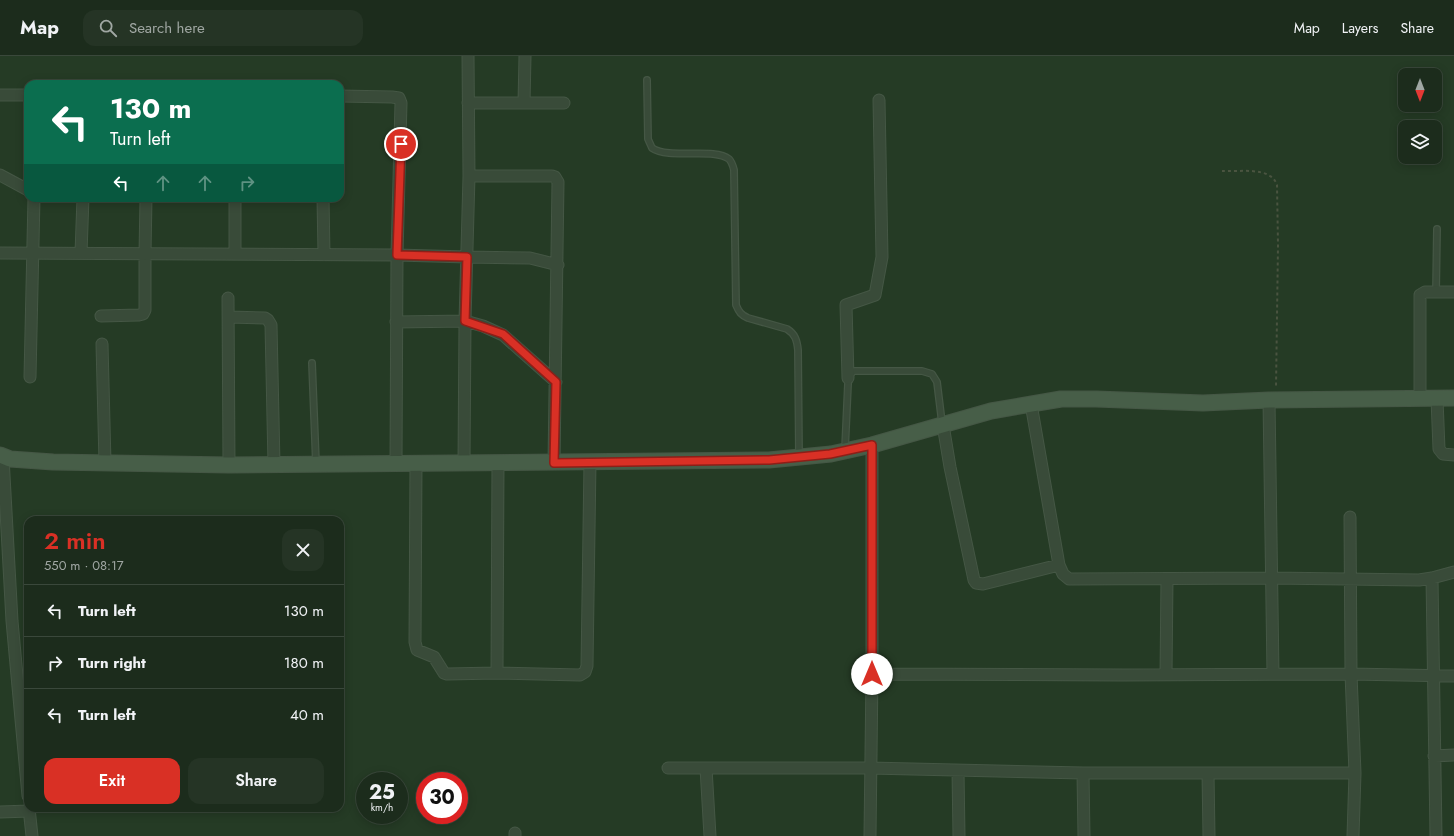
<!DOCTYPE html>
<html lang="en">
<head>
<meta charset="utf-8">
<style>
	body { margin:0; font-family:Jost,sans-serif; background:#253425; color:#f1f3f6; height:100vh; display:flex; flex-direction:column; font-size:15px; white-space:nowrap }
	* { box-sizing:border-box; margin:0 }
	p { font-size:13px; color:#a0a7a3 }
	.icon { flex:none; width:22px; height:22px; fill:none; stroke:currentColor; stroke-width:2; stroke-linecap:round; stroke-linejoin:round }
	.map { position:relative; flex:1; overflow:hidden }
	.panel { position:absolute; left:24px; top:460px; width:320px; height:296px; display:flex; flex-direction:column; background:#1c2c1c; border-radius:12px; box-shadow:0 2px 10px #0003,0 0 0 1px #3a483b }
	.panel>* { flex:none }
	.banner { position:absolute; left:24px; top:24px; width:320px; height:122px; border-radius:12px; box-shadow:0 2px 10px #0003,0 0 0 1px #3a483b; background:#0b6e4f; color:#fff; overflow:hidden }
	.needle { width:26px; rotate:180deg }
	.controls { position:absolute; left:1398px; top:12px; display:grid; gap:8px }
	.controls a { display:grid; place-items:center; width:44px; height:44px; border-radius:8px; background:#1c2c1c; box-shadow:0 2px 10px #0003,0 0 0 1px #3a483b; font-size:20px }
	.speed { position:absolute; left:356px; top:716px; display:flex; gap:8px; font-size:20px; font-weight:700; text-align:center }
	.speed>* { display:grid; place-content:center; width:52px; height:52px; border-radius:50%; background:#1c2c1c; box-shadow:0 2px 10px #0003,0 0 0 1px #3a483b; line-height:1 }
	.speed small { font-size:10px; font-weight:400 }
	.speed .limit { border:6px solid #d22; background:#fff; color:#111 }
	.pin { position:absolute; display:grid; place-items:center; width:34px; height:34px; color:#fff; margin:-17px; border:2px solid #fff; border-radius:50%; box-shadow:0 1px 4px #0007 }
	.me { position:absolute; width:44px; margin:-22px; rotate:0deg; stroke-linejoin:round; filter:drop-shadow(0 0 3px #0008) }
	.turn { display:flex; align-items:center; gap:14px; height:84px; padding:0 20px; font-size:18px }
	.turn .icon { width:52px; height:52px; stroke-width:2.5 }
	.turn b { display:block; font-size:28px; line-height:34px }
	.lanes { display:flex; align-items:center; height:38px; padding:0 20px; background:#0003; justify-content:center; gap:20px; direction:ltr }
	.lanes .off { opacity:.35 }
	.round { display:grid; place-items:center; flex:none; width:42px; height:42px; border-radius:12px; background:#253425 }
	.overview { display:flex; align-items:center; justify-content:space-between; height:68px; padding:0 20px }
	h1 { font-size:24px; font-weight:600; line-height:30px; color:#d93025 }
	.action { display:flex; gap:8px; margin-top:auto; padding:8px 20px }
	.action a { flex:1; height:46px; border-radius:12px; background:#d93025; color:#fff; font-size:16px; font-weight:600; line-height:46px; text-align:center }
	.action a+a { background:#253425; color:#f1f3f6 }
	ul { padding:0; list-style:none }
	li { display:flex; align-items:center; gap:12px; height:52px; padding:0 20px; border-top:1px solid #3a483b }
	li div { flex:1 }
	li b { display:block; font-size:15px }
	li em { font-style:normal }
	header { display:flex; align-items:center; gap:24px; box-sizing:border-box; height:56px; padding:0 20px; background:#1c2c1c; border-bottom:1px solid #3a483b }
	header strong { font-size:19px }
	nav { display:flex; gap:22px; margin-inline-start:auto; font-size:14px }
	.search { width:280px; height:36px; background:#253425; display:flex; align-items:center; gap:10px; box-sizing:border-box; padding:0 14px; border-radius:12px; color:#a0a7a3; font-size:15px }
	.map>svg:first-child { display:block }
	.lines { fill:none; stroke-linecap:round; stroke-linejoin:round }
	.lane-casing { stroke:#455745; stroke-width:8 }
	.street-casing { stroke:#455745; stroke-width:13 }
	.secondary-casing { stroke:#455745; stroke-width:17 }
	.path { stroke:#4a5440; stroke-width:2; stroke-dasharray:3 3; stroke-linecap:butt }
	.lane { stroke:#394b39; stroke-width:5.5 }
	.street { stroke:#394b39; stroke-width:11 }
	.secondary { stroke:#475e48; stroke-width:15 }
	.route-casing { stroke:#8d1f18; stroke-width:10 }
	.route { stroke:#d93025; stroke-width:7 }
</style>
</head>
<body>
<header>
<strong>Map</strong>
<div class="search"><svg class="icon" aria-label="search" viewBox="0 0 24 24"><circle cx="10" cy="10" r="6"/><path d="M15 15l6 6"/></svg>Search here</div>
<nav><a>Map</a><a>Layers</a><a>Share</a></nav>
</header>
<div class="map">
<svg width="1454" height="780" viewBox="0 0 1454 780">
	<rect width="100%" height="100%" fill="#253b25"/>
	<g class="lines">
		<g class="lane-casing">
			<path id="lane" d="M 647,24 L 648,83 L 652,92 C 669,104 714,91 729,103 C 732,106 733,110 734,114 L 736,249 C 739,256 741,259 748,262 L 787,273 C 795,278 797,284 798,294 L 799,400
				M 1436,236 L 1437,173
				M 312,307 L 316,408
				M 845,393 L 848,328 L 849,319 L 854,315 L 922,315 L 932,318 L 937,326 L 942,367"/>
		</g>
		<g class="street-casing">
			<path id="street" d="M 0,39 L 28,39
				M 340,40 L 392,41 L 399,42 L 401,47 L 397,199 L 396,407
				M 468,47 L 564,47
				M 524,47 L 525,0
				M 0,119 L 28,134
				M 469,120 L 552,120 L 555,121 L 558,126 L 554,407
				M 323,142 L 324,199
				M 0,197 L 397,199 L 467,201 L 530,202 L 558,209
				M 81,197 L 83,142
				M 235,198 L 235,142
				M 228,242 L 229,409
				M 101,260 L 139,259 L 143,258 L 145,254 L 145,198 L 146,142
				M 229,261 L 265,262 L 268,264 L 271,269 L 274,409
				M 396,266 L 465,265 L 483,270 L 503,279 L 556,326
				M 102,288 L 105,407
				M 30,321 L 34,142
				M 848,322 L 846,249 L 875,239 L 882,201 L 879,44
				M 1420,343 L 1420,239 L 1425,236 L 1454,236
				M 1437,343 L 1439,393 L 1443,398 L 1454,399
				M 1269,344 L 1273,618
				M 1031,348 L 1059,509 L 1063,518 L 1069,523 L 1272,522 L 1419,524 L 1432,522 L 1454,516
				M 943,369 L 950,411 L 974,524 L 976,527 L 983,528 L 1059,509
				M 3,401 L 12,565 L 28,740
				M 416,407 L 415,586 L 417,594 L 434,601 L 444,617 L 447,618 L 497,617 L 580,619 L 585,616 L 587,610 L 590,406
				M 464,407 L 465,265 L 469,120 L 468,0
				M 1350,461 L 1351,618 L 1355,717 L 1353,780
				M 1432,522 L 1436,780
				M 497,617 L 498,406
				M 872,618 L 1122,619 L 1351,618 L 1454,620
				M 1166,619 L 1167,523
				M 1434,700 L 1454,699
				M 668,712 L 870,712 L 1083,717 L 1355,717
				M 706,712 L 710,780
				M 958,715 L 959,780
				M 1083,717 L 1084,780
				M 1208,717 L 1209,780
				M 29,752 L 32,780
				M 0,756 L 29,755
				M 515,780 L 515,777
				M 870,780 L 872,618 L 872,389"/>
		</g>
		<g class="secondary-casing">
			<path id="secondary" d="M 0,399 L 10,403 L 53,406 L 229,409 L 769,404 L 831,398 L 872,389 L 991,355 L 1061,343 L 1096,343 L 1203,347 L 1269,344 L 1454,342"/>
		</g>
		<path class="path" d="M 1222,115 C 1239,116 1271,110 1277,129 L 1278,189 L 1276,331"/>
		<use href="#lane" class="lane"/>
		<use href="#street" class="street"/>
		<use href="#secondary" class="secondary"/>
	</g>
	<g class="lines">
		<g class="route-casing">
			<path id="route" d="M 401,88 L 397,199 L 467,201 L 465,265 L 503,278 L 556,326 L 554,407 L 769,404 L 830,398 L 872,389 L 872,618"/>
		</g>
		<use href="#route" class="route"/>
	</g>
</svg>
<div class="controls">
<a><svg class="needle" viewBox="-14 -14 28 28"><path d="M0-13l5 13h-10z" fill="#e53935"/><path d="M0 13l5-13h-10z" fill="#a0a7a3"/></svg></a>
<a><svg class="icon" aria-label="layers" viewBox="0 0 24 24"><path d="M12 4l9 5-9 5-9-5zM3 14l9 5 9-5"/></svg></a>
</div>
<div class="speed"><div>25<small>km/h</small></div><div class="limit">30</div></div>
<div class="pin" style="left:401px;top:88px;background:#d93025"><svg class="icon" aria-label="arrive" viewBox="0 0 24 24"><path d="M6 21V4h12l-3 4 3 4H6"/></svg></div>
<svg class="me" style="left:872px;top:618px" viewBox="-20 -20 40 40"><circle r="19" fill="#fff"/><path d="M0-13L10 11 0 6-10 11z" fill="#d93025"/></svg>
<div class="banner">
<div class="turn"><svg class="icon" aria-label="left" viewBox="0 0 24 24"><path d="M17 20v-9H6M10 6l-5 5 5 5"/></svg><div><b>130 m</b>Turn left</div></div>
<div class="lanes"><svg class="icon" aria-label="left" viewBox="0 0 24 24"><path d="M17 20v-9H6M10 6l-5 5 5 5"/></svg><svg class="icon off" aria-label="ahead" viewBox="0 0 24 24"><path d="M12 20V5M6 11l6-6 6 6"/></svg><svg class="icon off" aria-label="ahead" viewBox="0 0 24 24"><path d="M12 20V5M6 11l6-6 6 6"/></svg><svg class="icon off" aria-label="right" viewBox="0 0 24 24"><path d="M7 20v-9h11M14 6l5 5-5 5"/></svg></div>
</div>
<section class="panel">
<div class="overview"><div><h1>2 min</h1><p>550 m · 08:17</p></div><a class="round"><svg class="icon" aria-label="close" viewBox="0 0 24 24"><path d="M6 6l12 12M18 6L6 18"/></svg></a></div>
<ul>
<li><svg class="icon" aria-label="left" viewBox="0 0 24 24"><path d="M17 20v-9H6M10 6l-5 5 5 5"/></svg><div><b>Turn left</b></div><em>130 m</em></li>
<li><svg class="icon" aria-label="right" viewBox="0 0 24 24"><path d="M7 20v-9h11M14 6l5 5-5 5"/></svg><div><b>Turn right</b></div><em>180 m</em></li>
<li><svg class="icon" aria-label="left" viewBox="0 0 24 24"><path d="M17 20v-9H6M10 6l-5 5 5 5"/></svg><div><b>Turn left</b></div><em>40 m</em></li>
</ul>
<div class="action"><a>Exit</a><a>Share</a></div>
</section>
</div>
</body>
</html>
